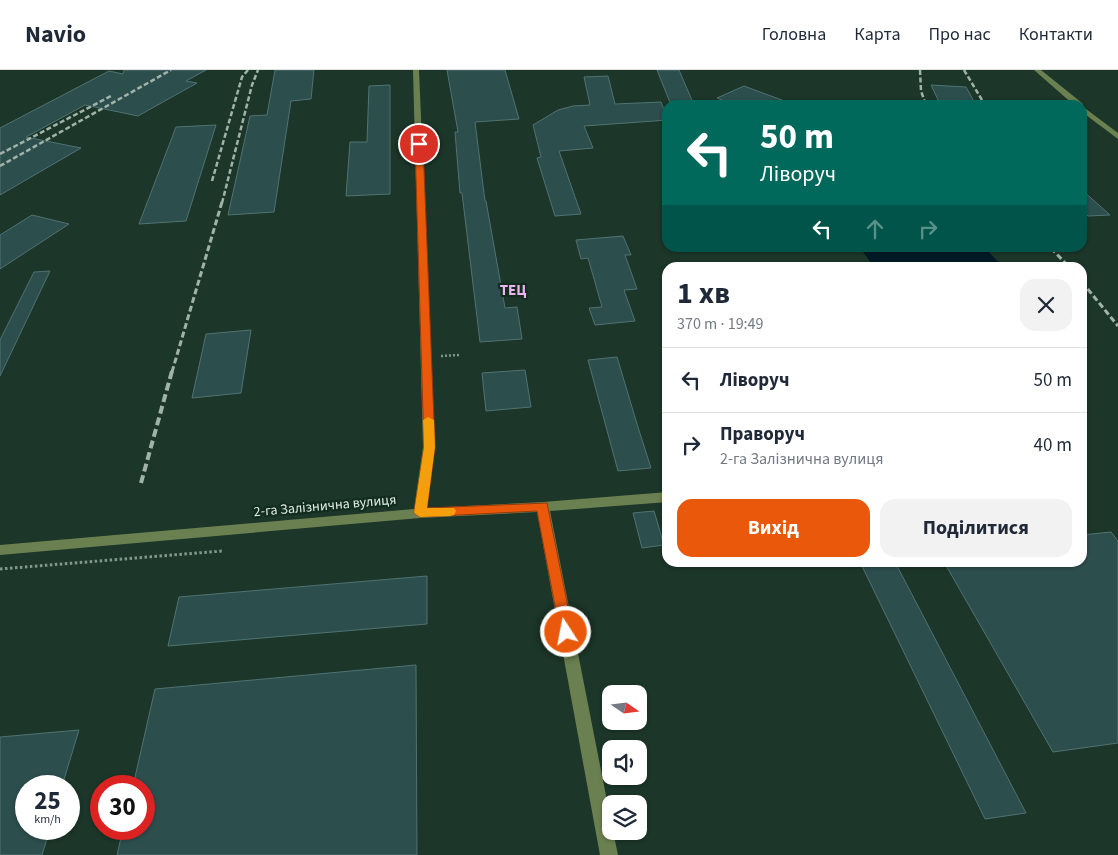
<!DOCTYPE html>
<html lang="uk">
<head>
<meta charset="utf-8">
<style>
	body { margin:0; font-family:"Source Sans 3",sans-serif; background:#f2f2f3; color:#1f2937; height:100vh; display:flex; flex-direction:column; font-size:19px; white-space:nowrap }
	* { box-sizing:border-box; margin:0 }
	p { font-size:16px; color:#747a83 }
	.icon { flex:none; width:28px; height:28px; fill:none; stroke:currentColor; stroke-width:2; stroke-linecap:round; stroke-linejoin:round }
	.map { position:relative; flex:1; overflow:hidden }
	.side { position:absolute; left:662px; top:192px; width:425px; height:305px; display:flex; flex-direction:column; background:#fff; border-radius:15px; box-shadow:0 1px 4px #0004 }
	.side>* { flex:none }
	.hud { position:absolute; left:662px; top:30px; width:425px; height:152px; border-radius:15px; box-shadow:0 1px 4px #0004; background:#00695c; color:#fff; overflow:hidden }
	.needle { width:32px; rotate:104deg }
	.controls { position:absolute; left:602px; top:615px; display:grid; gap:10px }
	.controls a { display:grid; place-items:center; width:45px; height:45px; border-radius:10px; background:#fff; box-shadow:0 1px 4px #0004; font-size:25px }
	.speed { position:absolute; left:15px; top:705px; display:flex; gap:10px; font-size:25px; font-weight:700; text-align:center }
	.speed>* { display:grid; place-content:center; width:65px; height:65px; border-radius:50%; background:#fff; box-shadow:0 1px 4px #0004; line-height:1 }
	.speed small { font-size:12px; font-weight:400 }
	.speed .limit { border:8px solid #d22; background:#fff; color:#111 }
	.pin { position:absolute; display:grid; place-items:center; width:42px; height:42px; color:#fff; margin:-21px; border:2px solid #fff; border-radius:50%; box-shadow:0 1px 5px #0007 }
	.me { position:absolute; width:55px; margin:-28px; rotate:349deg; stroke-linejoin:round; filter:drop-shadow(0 0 4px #0008) }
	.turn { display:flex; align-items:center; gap:18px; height:105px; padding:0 15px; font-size:22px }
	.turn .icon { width:65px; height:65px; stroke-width:2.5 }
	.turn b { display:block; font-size:35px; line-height:42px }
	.lanes { display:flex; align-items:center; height:48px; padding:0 15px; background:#0003; justify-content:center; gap:25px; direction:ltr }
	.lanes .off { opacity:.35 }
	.round { display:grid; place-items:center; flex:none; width:52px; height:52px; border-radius:15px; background:#f2f2f3 }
	.headline { display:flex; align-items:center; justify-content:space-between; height:85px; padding:0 15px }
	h1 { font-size:30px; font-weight:700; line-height:38px }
	.button { display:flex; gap:10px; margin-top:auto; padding:10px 15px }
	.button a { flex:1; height:58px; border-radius:15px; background:#ea580c; color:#fff; font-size:20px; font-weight:700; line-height:58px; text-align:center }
	.button a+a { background:#f2f2f3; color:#1f2937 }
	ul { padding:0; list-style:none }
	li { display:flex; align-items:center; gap:15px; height:65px; padding:0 15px; border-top:1px solid #e0e1e3 }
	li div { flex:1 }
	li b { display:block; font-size:19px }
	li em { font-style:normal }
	header { display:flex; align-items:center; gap:30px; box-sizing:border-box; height:70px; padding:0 25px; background:#fff; border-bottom:1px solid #e0e1e3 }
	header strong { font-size:24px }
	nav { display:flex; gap:28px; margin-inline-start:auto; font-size:18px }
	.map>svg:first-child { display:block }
	.water { fill:#001a25 }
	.building { fill:#2c4e4d; stroke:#507372 }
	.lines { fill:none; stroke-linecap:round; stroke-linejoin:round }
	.path-far1 { stroke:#83988d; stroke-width:2.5; stroke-dasharray:2 2; stroke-linecap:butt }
	.path { stroke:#83988d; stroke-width:3; stroke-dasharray:2.5 2.5; stroke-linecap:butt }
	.minor { fill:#6b8050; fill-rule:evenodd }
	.rail-far2 { stroke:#a1b3a9; stroke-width:2.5; stroke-dasharray:5 2.5; stroke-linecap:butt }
	.rail-far1 { stroke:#a1b3a9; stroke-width:3; stroke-dasharray:6 3; stroke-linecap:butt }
	.rail { stroke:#a1b3a9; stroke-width:4; stroke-dasharray:8 4; stroke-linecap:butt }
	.route { fill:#ea580c; stroke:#983908 }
	.slow { fill:#f59e0b }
	.labels { text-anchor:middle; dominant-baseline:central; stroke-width:4.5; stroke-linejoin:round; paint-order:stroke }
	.street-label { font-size:14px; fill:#dfeee5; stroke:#122c1f }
	.neighbourhood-label { font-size:15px; font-weight:bold; fill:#edb4ee; stroke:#122c1f }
</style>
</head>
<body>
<header>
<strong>Navio</strong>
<nav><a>Головна</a><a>Карта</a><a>Про нас</a><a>Контакти</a></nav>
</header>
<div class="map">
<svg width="1118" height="785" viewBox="0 0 1118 785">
	<rect width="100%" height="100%" fill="#1c3629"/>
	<path class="water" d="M 922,178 L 985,178 L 1003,197 L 874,197 L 863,182 Z"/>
	<path class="building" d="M 124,0 L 206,0 L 186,11 L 197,13 L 138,46 L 85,35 L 26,67 L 81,78 L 0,125 L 0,58 L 109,1 L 123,4 Z
		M 275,0 L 314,0 L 311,29 L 291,31 L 274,142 L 228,145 L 250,46 L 267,45 Z
		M 447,0 L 505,0 L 519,49 L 475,52 L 485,131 L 486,131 L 505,238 L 517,237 L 522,269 L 480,272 L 462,123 L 460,123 L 455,62 L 458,62 Z
		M 657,0 L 679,0 L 694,35 L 671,35 Z
		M 608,6 L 615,34 L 661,32 L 668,50 L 584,56 L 593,78 L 559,81 L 581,144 L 555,146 L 537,88 L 541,87 L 533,55 L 558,40 L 573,36 L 590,35 L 584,7 Z
		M 390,15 L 390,124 L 346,126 L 350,72 L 367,72 L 369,16 Z
		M 931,15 L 966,17 L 976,35 L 940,34 Z
		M 744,16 L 790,33 L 790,35 L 735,35 L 717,28 Z
		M 216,55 L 186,151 L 139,154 L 176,57 Z
		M 1082,120 L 1110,145 L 1088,146 L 1082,141 Z
		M 32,145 L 69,154 L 0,199 L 0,165 Z
		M 623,166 L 631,185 L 625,185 L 637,219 L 624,220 L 635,251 L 595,255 L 589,238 L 602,237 L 588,188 L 581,189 L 576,170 Z
		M 50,201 L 0,306 L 0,270 L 34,202 Z
		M 251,260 L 241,323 L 192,328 L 206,264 Z
		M 617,287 L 637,354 L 651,398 L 618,401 L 588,290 Z
		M 525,300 L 531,337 L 486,341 L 482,303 Z
		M 654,441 L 664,475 L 642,478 L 633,443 Z
		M 1111,462 L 1118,471 L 1118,673 L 1053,682 L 944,492 L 1082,492 L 1082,465 Z
		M 860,492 L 895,492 L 1026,743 L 985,749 Z
		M 427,506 L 427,554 L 168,576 L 179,527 Z
		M 416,595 L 417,785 L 117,785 L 123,759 L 144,759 L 144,716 L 133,716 L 155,619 Z
		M 79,660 L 62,716 L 26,716 L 26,759 L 50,759 L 42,785 L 0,785 L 0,667 Z"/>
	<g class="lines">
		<path class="path-far1" d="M 441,286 L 460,285"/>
		<path class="path" d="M 0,499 L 222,481"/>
		<path class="minor" d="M 413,0 L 419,0 L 435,377 L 427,438 L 543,432 L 668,422 L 668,432 L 550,441 L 611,751 L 611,761 L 613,761 L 618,785 L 600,785 L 537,442 L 420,448 L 0,485 L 0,475 L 414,439 L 423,377 Z
			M 1034,0 L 1041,0 L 1082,33 L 1083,35 L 1074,35 Z
			M 1082,36 L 1118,63 L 1118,69 L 1082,42 Z"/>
		<path class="rail-far2" d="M 920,0 L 921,21 L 926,35
			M 964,0 L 985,35
			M 0,84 L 113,25
			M 0,96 L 171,0
			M 212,111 L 242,7 L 248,0
			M 222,133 L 252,15 L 258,0"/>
		<path class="rail-far1" d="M 1051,178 L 1070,198
			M 1082,212 L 1118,256
			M 172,302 L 222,132"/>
		<path class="rail" d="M 141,413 L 172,301"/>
	</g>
	<path class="route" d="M 419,72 L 423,74 L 435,377 L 427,438 L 547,433 L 573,562 L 571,566 L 566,567 L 562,566 L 560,562 L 537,441 L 420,447 L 414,443 L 424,377 L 415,74 Z"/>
	<path class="slow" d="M 428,347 L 434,350 L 435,377 L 427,438 L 454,438 L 456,441 L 454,445 L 450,446 L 420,447 L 414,443 L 424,377 L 423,350 Z"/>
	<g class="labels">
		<g class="street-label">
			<text transform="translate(325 436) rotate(-5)">2-га Залізнична вулиця</text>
		</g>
		<g class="neighbourhood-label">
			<text x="513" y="220">ТЕЦ</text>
		</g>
	</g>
</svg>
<div class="controls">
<a><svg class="needle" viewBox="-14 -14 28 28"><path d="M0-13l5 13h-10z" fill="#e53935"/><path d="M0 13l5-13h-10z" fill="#747a83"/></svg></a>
<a><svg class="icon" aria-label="sound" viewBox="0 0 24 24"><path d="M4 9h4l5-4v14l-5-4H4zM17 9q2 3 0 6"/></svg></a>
<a><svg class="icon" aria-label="layers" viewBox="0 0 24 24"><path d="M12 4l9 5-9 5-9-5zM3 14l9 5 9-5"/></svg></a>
</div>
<div class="speed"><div>25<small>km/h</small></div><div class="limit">30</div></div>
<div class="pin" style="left:419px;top:74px;background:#d93025"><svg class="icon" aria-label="arrive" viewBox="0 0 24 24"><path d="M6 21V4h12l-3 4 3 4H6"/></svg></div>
<svg class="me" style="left:566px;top:562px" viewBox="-20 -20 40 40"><circle r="17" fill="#ea580c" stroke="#fff" stroke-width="3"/><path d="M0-11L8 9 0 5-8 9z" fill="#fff"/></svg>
<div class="hud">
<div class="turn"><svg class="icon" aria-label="left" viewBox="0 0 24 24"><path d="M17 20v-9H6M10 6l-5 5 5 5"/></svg><div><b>50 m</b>Ліворуч</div></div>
<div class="lanes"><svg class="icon" aria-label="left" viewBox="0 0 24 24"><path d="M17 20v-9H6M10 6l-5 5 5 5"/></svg><svg class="icon off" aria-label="ahead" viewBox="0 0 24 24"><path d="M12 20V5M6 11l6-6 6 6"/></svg><svg class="icon off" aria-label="right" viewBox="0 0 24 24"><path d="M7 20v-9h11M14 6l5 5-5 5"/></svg></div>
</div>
<section class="side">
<div class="headline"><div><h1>1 хв</h1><p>370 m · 19:49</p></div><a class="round"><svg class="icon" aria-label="close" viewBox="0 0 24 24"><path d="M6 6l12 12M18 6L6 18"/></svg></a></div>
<ul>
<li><svg class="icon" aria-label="left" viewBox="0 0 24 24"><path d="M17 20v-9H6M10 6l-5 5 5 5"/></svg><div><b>Ліворуч</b></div><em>50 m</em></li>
<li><svg class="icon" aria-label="right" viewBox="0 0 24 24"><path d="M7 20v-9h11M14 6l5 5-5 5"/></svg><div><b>Праворуч</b><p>2-га Залізнична вулиця</p></div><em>40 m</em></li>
</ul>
<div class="button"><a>Вихід</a><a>Поділитися</a></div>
</section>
</div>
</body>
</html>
